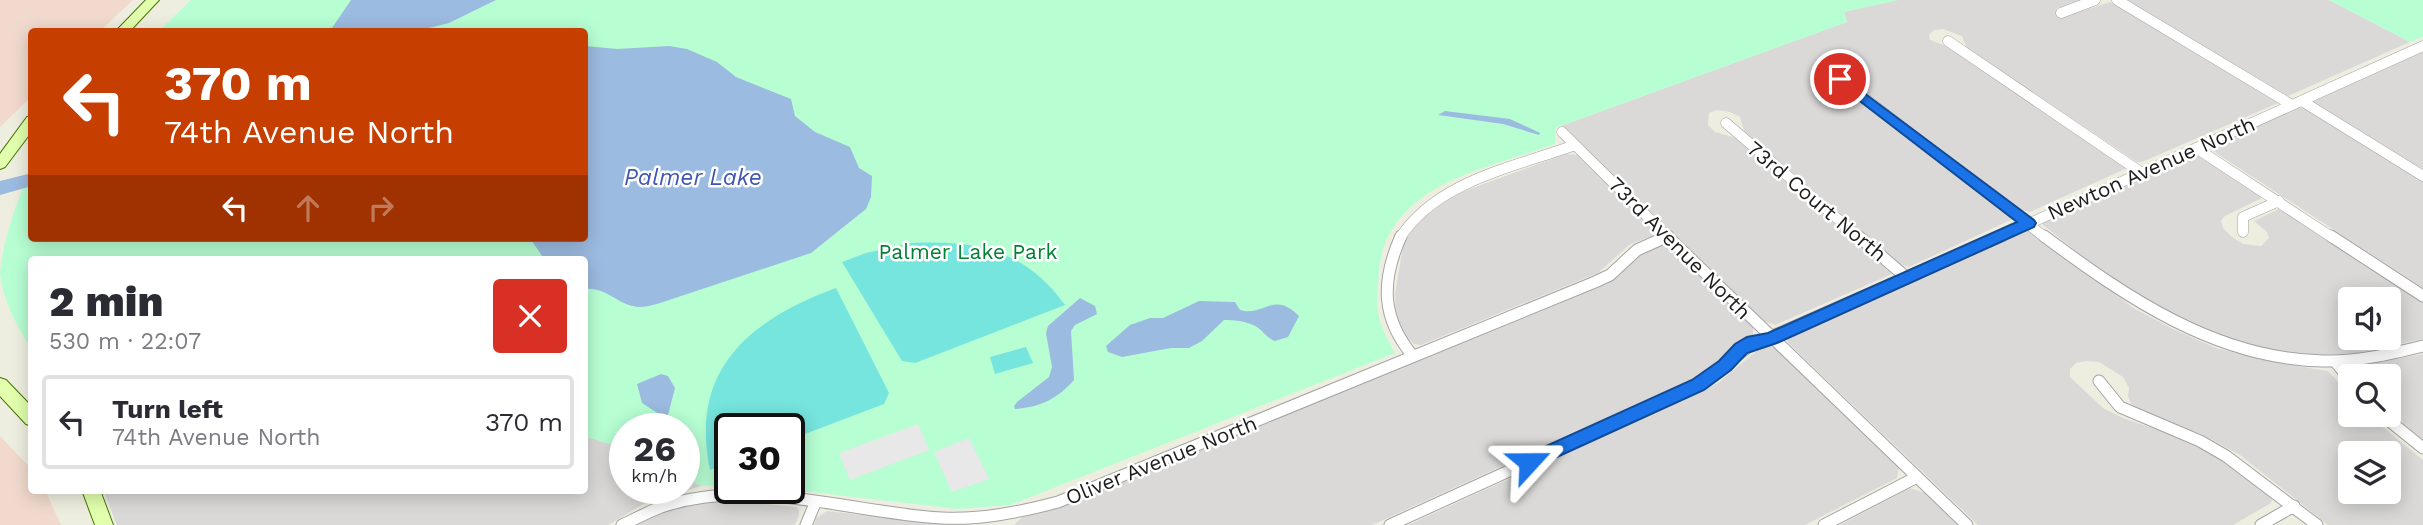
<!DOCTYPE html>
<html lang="en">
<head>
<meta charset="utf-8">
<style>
	body { margin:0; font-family:"Work Sans",sans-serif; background:#f7f7f7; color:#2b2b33; height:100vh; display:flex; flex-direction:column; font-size:26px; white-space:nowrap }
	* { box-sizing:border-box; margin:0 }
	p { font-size:23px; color:#7c7c81 }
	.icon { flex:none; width:38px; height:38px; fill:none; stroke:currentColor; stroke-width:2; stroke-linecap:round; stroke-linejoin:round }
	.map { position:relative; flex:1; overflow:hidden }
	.drawer { position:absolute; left:28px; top:256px; width:560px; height:238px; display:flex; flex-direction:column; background:#fff; border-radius:7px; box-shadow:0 4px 18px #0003 }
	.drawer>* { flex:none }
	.hud { position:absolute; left:28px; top:28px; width:560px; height:214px; border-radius:7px; box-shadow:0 4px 18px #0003; background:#c73f00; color:#fff; overflow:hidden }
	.fabs { position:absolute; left:2338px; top:287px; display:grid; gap:14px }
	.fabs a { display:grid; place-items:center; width:63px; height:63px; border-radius:7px; background:#fff; box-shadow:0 4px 18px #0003; font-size:35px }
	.speed { position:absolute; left:609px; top:413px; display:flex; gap:14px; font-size:35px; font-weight:700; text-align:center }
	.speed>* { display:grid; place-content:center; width:91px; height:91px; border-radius:50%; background:#fff; box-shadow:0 4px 18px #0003; line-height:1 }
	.speed small { font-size:18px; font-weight:400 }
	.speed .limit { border:4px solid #111; border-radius:10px; background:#fff; color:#111 }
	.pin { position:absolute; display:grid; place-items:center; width:60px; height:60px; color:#fff; margin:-30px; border:4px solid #fff; border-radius:50%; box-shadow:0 2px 7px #0007 }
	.me { position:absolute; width:77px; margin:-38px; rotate:66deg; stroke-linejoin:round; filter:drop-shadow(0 0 5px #0008) }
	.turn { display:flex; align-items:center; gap:24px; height:147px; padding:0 21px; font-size:32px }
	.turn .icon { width:91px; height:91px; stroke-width:2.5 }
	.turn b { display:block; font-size:49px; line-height:60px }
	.lanes { display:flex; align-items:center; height:66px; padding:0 21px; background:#0003; justify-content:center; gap:35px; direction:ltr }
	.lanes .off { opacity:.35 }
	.round { display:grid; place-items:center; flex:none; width:74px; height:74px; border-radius:7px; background:#f7f7f7 }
	.summary { display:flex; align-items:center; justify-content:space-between; height:119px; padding:0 21px }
	h1 { font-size:42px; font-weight:800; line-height:52px }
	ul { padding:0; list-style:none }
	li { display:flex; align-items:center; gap:21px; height:94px; margin:0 14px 10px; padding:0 7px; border:4px solid #e1e1e2; border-radius:7px }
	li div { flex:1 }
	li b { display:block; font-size:26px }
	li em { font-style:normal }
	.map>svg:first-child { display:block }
	.residential { fill:#dad9d8; fill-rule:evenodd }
	.commercial { fill:#f1dacd }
	.park { fill:#b7fed3 }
	.pitch { fill:#76e5dd }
	.parking { fill:#e8e8e8 }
	.water { fill:#9cbbe0 }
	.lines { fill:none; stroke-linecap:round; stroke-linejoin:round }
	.river { fill:#9cbbe0; fill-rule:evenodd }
	.street-far1-casing { stroke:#a3a3a3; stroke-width:11 }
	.street-casing { stroke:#a3a3a3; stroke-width:13 }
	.secondary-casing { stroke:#447500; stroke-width:2 }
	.street-far1 { stroke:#fff; stroke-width:10 }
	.street { stroke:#fff; stroke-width:11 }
	.secondary { fill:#e1ffad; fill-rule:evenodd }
	.route { fill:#1a73e8; stroke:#114b97; stroke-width:2 }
	.labels { text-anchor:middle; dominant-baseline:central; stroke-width:5; stroke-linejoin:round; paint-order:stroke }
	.street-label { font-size:21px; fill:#1c1c1c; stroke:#fff }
	.park-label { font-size:21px; fill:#028135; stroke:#fff }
	.water-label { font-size:23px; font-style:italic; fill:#4156b3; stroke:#fff }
</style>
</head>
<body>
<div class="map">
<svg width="2423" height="525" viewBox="0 0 2423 525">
	<rect width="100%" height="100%" fill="#eeeee0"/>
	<path class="residential" d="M 1898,0 L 2081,0 L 2055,9 L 2066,16 L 2110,2 L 2278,103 L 2142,162 L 2137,162 L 1967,48 L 1962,36 L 1943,29 L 1934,30 L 1929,35 L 1930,40 L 1954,49 L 2126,166 L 2125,169 L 2030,212 L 2019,209 L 1860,89 L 1855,76 L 1843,69 L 1825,70 L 1820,75 L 1824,82 L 1850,92 L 2015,218 L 1909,267 L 1899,264 L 1744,131 L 1740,117 L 1730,112 L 1717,110 L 1709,113 L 1708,125 L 1715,132 L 1736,138 L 1892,274 L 1775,325 L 1766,322 L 1561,126 L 1847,22 L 1844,12 Z
		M 2125,0 L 2329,0 L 2410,42 L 2288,96 Z
		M 2423,51 L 2423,170 L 2312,102 L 2313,101 Z
		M 2296,108 L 2305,108 L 2423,181 L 2423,288 L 2207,147 Z
		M 2197,153 L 2264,197 L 2225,216 L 2221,221 L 2223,228 L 2232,237 L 2243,244 L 2261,246 L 2269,238 L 2267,232 L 2254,221 L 2281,208 L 2423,302 L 2423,339 L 2357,353 L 2310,356 L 2249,346 L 2203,331 L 2124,289 L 2043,225 L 2042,222 ZM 2350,299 L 2389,299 L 2389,338 L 2350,338 Z
		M 1566,154 L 1577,155 L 1653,228 L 1652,236 L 1629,245 L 1598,273 L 1421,345 L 1414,344 L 1406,337 L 1396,323 L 1395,293 L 1404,241 L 1424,215 L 1448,197 Z
		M 2030,230 L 2135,309 L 2173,329 L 2216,348 L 2272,362 L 2328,371 L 2350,395 L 2350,415 L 2368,415 L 2423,460 L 2423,525 L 2328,525 L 2240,455 L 2201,434 L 2142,412 L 2131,404 L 2128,396 L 2129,388 L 2123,377 L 2099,362 L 2086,361 L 2076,363 L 2070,369 L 2070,377 L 2103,408 L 2123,418 L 2188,440 L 2214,453 L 2268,493 L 2272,499 L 2271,503 L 2233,525 L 1978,525 L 1788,343 L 1787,338 L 1790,335 ZM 2350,453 L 2389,453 L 2389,492 L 2350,492 Z
		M 1663,245 L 1671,247 L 1753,327 L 1753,335 L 1738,342 L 1705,374 L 1372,525 L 1014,525 L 1022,517 L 1068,504 L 1602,286 L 1644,252 Z
		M 1767,345 L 1778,350 L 1899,468 L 1897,478 L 1805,525 L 1408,525 L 1718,383 L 1762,346 Z
		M 2423,354 L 2423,445 L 2389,415 L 2389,376 L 2353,376 L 2349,372 L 2353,367 Z
		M 585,436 L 625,449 L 625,488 L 684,488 L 684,477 L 702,486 L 650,500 L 608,525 L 117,525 L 103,490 L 584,490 Z
		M 1910,488 L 1925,493 L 1958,525 L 1840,525 Z
		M 724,500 L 796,507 L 799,510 L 799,515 L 795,525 L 635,525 L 672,508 L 702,501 Z
		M 827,511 L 951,525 L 814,525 L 816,518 Z"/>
	<path class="commercial" d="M 0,0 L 133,0 L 100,31 L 32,32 L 31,97 L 0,127 Z
		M 0,436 L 31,469 L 32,490 L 45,490 L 61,525 L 0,525 Z"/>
	<path class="park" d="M 191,0 L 1898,0 L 1844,12 L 1847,22 L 1555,128 L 1555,144 C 1486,169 1387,184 1379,271 C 1375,310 1376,319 1395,353 L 1010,505 L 958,509 L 776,488 L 789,488 L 789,429 L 730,429 L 730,484 L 702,486 L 684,477 L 684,429 L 625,429 L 625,449 L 585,436 L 584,259 L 32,259 L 31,349 C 17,326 4,303 0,275 C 0,251 19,192 31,172 L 32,238 L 584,238 L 584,32 L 159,31 Z
		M 2329,0 L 2423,0 L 2423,37 L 2410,42 Z"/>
	<path class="pitch" d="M 911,243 C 977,240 1025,250 1065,305 L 915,363 L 902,361 L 842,262 L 866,253 Z
		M 836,288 L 889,393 L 884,404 L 789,440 L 789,429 L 730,429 L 730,462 L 710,470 C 689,370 749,320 836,288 Z
		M 1026,347 L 1033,363 L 995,374 L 990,357 Z"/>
	<path class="parking" d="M 918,424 L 929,450 L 850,480 L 839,453 Z
		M 969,438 L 989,479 L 952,492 L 934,452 Z"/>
	<path class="water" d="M 351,0 L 496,0 L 449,23 L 417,31 L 330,31 Z
		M 585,46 L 617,49 L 669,46 L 687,49 L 717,62 L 736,77 L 791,99 L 795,116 L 815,132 L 850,147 L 859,168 L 872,176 L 871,197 L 866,209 L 811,253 L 657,304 C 652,305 645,307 640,307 C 619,307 608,287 585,289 L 584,259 L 544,259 L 530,238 L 584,238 Z
		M 1445,111 L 1510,119 L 1540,133 L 1539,135 L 1503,124 L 1438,115 Z
		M 1080,298 L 1095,306 L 1097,314 L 1075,325 L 1071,331 L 1074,380 C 1057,399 1041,407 1015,409 L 1014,406 L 1017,402 L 1049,377 L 1052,367 L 1046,333 L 1048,326 Z
		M 1199,301 L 1235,302 L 1240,310 C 1265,317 1273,290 1299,316 L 1288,337 L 1275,341 C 1267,338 1264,332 1257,327 C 1247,321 1235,320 1224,320 L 1202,341 L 1189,348 L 1171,348 L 1122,357 L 1108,352 L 1106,346 L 1130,325 L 1150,318 L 1163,318 Z
		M 661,374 L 668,376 L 675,388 L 668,415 L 662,416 L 642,403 L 637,384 Z"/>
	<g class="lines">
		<path class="river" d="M 32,173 L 32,186 L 0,195 L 0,181 Z"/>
		<g class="street-far1-casing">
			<path id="street-far1" d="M 2117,0 L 2292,105
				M 2061,13 L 2095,0
				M 1948,41 L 2142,173
				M 1840,79 L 2046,238
				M 2302,101 L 2423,176
				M 1726,123 L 1860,238
				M 1562,132 L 1669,238
				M 2196,148 L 2333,238
				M 2243,232 L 2243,217 L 2279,201
				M 1400,238 C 1436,181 1515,167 1575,145
				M 1664,238 L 1668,236
				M 1997,238 L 2423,46"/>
		</g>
		<g class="street-casing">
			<path id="street" d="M 1401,236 C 1381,281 1381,318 1413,356
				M 1667,236 L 1967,525
				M 1858,236 L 1907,278
				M 2044,236 C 2126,297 2216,359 2323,361 C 2357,362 2390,354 2423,346
				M 2331,236 L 2423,296
				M 2335,361 L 2350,380
				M 2099,381 L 2120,407 L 2200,441 L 2226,456 L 2317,525
				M 2382,415 L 2423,448
				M 622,525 C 635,519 648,512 661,507 C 752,476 850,513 942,518 C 981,520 1020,512 1058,502 L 1595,282 L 1610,275 L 1637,250 L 1668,236
				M 806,525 L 816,501
				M 1390,525 L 1698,385 L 1748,347 L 2001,236
				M 1824,525 L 1917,477
				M 2261,525 L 2294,506"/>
		</g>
		<g class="secondary-casing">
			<path id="secondary" d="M 146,0 L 159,0 L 129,32 L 115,32 Z
				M 32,116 L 32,131 L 5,167 L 0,169 L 0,154 L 27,117 Z
				M 0,378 L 6,380 L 32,407 L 32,426 L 26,424 L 0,396 Z
				M 82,490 L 100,490 L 113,525 L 95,525 Z"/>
		</g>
		<use href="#street-far1" class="street-far1"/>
		<use href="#street" class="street"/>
		<use href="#secondary" class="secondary"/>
	</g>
	<path class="route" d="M 1840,75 L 2034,220 L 2036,223 L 2034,227 L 1777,343 L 1747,353 L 1731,370 L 1704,390 L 1535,467 L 1529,469 L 1522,467 L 1520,462 L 1522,457 L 1692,380 L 1719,361 L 1735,344 L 1747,337 L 1768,333 L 2017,222 L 1835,82 L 1835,76 Z"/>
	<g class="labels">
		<g class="street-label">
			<text transform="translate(2151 168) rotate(-24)">Newton Avenue North</text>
			<text transform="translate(1817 201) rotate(40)">73rd Court North</text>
			<text transform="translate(1680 248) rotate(45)">73rd Avenue North</text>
			<text transform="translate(1161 460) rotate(-22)">Oliver Avenue North</text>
		</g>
		<g class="park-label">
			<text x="968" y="251">Palmer Lake Park</text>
		</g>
		<g class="water-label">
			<text x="693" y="177">Palmer Lake</text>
		</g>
	</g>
</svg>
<div class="fabs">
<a><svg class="icon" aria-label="sound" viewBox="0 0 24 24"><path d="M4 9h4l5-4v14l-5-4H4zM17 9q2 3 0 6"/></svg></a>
<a><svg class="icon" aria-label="search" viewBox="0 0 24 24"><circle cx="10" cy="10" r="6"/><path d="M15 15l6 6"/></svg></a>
<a><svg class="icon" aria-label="layers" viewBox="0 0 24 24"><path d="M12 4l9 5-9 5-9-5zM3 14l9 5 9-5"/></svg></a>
</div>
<div class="speed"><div>26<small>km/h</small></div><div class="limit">30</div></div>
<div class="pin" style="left:1840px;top:79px;background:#d93025"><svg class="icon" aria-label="arrive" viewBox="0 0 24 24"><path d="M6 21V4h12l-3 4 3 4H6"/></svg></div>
<svg class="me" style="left:1529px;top:462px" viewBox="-20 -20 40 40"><path d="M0-17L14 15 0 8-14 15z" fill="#1a73e8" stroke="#fff" stroke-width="4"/></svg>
<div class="hud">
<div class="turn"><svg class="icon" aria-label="left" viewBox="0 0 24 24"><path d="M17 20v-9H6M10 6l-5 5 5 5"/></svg><div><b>370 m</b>74th Avenue North</div></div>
<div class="lanes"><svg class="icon" aria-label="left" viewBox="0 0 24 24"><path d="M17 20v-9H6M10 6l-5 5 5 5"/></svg><svg class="icon off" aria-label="ahead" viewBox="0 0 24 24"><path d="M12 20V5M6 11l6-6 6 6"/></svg><svg class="icon off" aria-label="right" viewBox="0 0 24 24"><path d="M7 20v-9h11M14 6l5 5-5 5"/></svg></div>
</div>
<section class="drawer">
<div class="summary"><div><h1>2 min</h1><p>530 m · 22:07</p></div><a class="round" style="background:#d93025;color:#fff"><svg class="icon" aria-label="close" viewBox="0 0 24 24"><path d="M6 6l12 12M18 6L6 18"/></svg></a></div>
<ul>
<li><svg class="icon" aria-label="left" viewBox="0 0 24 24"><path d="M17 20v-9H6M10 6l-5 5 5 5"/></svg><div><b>Turn left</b><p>74th Avenue North</p></div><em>370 m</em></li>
</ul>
</section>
</div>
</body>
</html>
